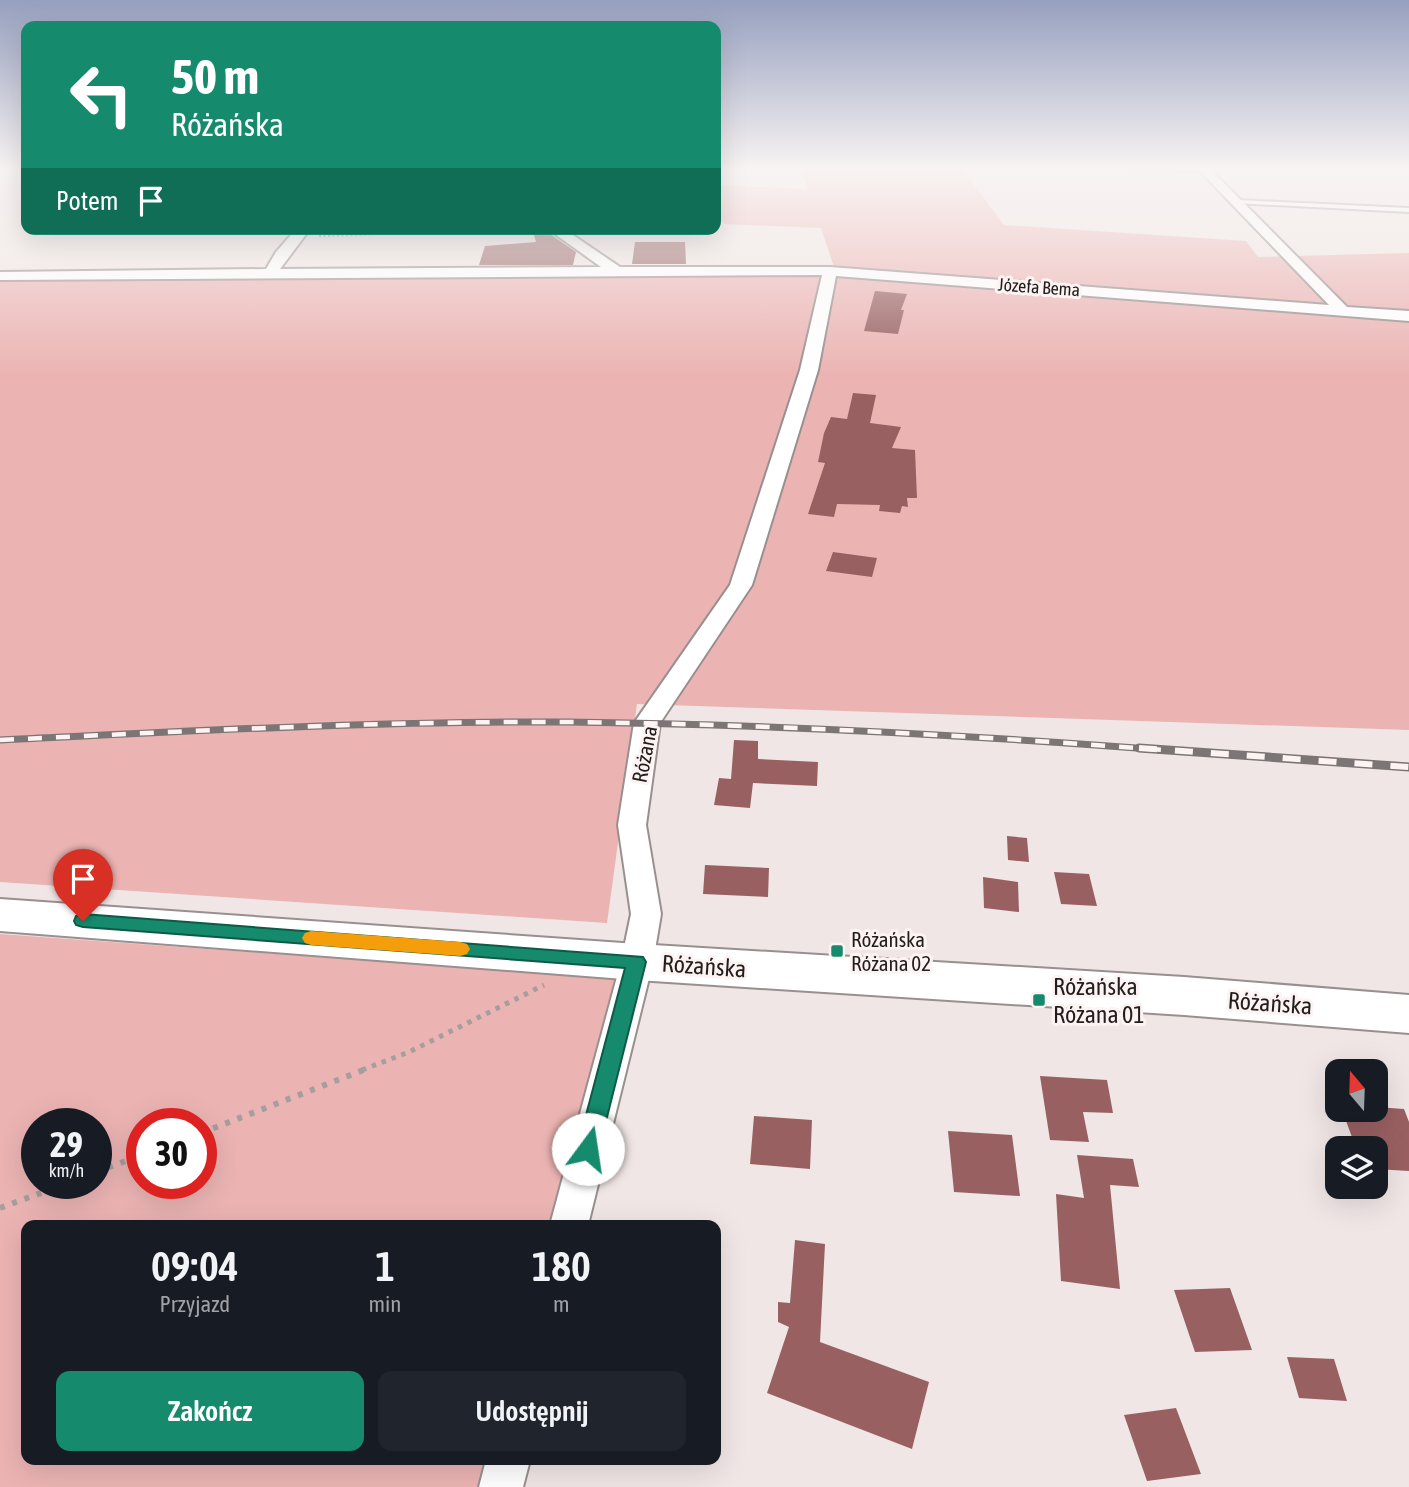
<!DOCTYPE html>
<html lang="pl">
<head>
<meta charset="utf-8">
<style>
	body { margin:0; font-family:"Asap Condensed",sans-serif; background:#20242c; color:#f1f3f6; height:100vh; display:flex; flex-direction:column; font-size:26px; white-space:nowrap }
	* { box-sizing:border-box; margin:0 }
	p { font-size:23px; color:#9ea1a6 }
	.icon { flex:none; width:38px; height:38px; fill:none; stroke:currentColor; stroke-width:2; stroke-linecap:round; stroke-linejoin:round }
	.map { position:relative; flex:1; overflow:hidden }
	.sheet { position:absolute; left:21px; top:1220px; width:700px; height:245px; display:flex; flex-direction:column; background:#171b24; border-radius:14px; box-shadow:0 7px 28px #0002 }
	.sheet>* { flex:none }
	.hud { position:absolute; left:21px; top:21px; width:700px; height:214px; border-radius:14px; box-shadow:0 7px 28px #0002; background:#158a6c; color:#fff; overflow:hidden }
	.needle { width:46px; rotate:341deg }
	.buttons { position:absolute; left:1325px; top:1059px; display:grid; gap:14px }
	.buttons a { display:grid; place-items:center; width:63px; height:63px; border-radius:14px; background:#171b24; box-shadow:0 7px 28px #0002; font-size:35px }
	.speed { position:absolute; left:21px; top:1108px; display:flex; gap:14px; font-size:35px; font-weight:700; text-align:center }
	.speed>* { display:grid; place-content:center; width:91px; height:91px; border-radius:50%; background:#171b24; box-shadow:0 7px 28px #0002; line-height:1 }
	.speed small { font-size:18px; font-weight:400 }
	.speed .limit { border:10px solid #d22; background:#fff; color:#111 }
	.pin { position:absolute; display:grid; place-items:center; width:60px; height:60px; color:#fff; margin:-72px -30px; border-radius:50% 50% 50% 0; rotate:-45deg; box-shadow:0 0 7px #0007 }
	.pin .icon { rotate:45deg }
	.me { position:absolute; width:77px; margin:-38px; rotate:14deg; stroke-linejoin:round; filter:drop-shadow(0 0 5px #0008) }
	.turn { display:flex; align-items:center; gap:24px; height:147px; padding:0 35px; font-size:32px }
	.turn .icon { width:91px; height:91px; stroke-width:2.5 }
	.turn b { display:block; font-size:49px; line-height:60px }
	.then { display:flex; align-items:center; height:66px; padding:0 35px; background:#0003; gap:14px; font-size:26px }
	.eta { display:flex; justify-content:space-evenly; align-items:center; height:119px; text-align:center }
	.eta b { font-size:42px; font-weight:600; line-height:49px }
	.action { display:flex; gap:14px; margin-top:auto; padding:14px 35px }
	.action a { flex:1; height:80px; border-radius:14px; background:#158a6c; color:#fff; font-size:28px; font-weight:600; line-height:80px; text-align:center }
	.action a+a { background:#20242c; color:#f1f3f6 }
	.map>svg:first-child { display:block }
	.green { fill:#ebb4b3; fill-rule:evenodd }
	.building { fill:#996061 }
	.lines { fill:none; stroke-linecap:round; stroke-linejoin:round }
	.lane-casing { stroke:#998f8f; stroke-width:4 }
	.street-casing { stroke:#998f8f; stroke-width:4 }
	.primary-casing { stroke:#998f8f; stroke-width:4 }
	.path-far2 { stroke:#a69e9e; stroke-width:2.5; stroke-dasharray:2 2.5; stroke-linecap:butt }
	.path-far1 { stroke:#a69e9e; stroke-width:5; stroke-dasharray:4.5 6; stroke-linecap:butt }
	.path { stroke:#a69e9e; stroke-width:6; stroke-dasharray:5 8; stroke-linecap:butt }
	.lane { fill:#fff; fill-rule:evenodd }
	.street { fill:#fff; fill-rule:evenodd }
	.primary { fill:#fff; fill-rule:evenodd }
	.rail-far1-casing { stroke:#7b7575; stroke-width:7 }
	.rail-casing { stroke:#7b7575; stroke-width:9 }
	.rail-far1 { stroke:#fdf3f2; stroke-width:4.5; stroke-dasharray:14; stroke-linecap:butt }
	.rail { stroke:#fdf3f2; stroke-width:6; stroke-dasharray:18; stroke-linecap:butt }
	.route { fill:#158a6c; stroke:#0e5a46; stroke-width:2 }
	.slow { fill:#f59e0b }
	.poi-dot { fill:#158a6c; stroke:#fdf3f2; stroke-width:2.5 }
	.labels { text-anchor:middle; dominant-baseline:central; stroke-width:6; stroke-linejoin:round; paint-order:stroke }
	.far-street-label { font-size:18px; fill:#211e1e; stroke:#fdf3f2 }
	.street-label { font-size:21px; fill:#211e1e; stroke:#fdf3f2 }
	.poi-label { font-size:21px; fill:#211e1e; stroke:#fdf3f2; text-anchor:start }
	.near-street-label { font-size:24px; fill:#211e1e; stroke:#fdf3f2 }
	.near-poi-label { font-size:24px; fill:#211e1e; stroke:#fdf3f2; text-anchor:start }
</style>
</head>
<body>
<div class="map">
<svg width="1409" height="1487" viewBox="0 0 1409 1487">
	<rect width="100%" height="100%" fill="#f0e6e5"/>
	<path class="green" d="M 800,167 L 961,167 L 1004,225 L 1246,241 L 1258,257 L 1409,253 L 1409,730 L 637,704 L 607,923 L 0,882 L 0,278 L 617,274 L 837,276 L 821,228 L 725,224 L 716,216 L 716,185 L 808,189 Z
		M 0,934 L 626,979 L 558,1225 L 26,1225 L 26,1460 L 493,1460 L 485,1487 L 0,1487 ZM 37,1124 L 96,1124 L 96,1183 L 37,1183 ZM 142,1124 L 201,1124 L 201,1183 L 142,1183 Z"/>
	<path class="building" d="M 550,234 L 576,252 L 573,265 L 479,265 L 485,246 L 536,242 L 534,235 Z
		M 635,242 L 685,242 L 686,264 L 632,264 Z
		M 875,291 L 907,294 L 901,310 L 904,310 L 898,334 L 864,331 Z
		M 853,393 L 876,395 L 870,423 L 901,427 L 892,448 L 915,450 L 917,498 L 907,498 L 908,507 L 902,506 L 900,513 L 879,511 L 880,505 L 837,504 L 834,517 L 808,514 L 825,463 L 818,462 L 824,433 L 831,417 L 847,419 Z
		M 833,552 L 877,558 L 872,577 L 826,571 Z
		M 734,740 L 758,741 L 758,759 L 818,762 L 817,786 L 753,783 L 750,808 L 714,805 L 719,778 L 731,779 Z
		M 1007,836 L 1027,838 L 1029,862 L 1008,860 Z
		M 705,865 L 769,868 L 768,897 L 703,894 Z
		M 1054,872 L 1089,874 L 1097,906 L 1061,904 Z
		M 983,877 L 1018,882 L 1019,912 L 984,908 Z
		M 1040,1076 L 1107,1080 L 1113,1113 L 1083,1112 L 1089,1142 L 1050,1140 Z
		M 1376,1107 L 1404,1109 L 1409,1122 L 1409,1171 L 1376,1169 L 1376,1148 L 1356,1148 L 1342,1110 L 1376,1110 Z
		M 754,1116 L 812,1120 L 810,1169 L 750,1164 Z
		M 948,1131 L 1012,1135 L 1020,1196 L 954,1192 Z
		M 1077,1155 L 1133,1159 L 1139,1187 L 1110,1185 L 1120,1289 L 1061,1281 L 1056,1194 L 1084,1198 Z
		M 795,1240 L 825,1244 L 820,1342 L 929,1382 L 912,1449 L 767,1393 L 789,1327 L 778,1322 L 778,1302 L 790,1303 Z
		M 1230,1288 L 1252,1350 L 1195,1352 L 1174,1290 Z
		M 1287,1357 L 1334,1359 L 1347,1401 L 1299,1398 Z
		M 1176,1408 L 1201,1474 L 1147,1481 L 1124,1415 Z"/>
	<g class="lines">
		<g class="lane-casing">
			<path id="lane" d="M 1109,167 L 1180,167 L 1207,169 L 1204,171 L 1112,169 Z
				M 1237,200 L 1409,208 L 1409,212 L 1235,203 Z"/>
		</g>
		<g class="street-casing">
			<path id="street" d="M 1196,167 L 1208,167 L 1347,307 L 1409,311 L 1409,321 L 836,276 L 818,370 L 752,585 L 660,723 L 646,825 L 661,914 L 653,962 L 588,1225 L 550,1225 L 621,962 L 631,914 L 618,825 L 634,723 L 730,585 L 800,370 L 822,275 L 0,280 L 0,272 L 266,269 L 276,252 L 296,229 L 310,229 L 280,269 L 601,267 L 548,229 L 564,229 L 620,267 L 830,267 L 1329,305 Z
				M 486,1460 L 530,1460 L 523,1487 L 479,1487 Z"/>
		</g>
		<g class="primary-casing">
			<path id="primary" d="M 0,899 L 637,944 L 1184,977 L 1409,995 L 1409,1033 L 1184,1015 L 637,980 L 0,931 Z"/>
		</g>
		<path class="path-far2" d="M 319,236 L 514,229"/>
		<path class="path-far1" d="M 362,1070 L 409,1052 L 544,985"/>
		<path class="path" d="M 201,1133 L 366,1069
			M 96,1172 L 142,1155
			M 0,1208 L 68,1183"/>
		<use href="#lane" class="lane"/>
		<use href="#street" class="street"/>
		<use href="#primary" class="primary"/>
		<g class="rail-far1-casing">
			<path id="rail-far1" d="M 0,740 C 189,731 378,721 567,722 C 766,724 965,735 1163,750"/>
		</g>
		<g class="rail-casing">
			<path id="rail" d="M 1139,748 L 1409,767"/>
		</g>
		<use href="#rail-far1" class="rail-far1"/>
		<use href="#rail" class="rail"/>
	</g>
	<linearGradient id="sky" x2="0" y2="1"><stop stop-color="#969fbe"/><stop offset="0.45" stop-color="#f8f4f3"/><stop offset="1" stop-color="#f8f4f3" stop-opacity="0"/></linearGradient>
	<rect width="1409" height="375" fill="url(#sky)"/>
	<path class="route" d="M 83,914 L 643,957 L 646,962 L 599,1149 L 596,1155 L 588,1158 L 581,1155 L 577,1149 L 625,968 L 83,927 L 76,925 L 74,921 L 76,916 Z"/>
	<path class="slow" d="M 311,931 L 460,942 L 467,944 L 470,949 L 467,954 L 460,956 L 311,945 L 305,943 L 302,938 L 305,933 Z"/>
	<g class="poi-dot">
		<rect x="830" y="944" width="14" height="14" rx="3.5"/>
		<rect x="1032" y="993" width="14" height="14" rx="3.5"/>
	</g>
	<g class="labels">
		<g class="far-street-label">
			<text transform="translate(1039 287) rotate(4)">Józefa Bema</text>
		</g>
		<g class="street-label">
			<text transform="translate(644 754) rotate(-79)">Różana</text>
		</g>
		<g class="poi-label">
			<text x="851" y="939">Różańska<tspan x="851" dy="24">Różana 02</tspan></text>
		</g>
		<g class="near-street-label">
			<text transform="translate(704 966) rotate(4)">Różańska</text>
			<text transform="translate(1270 1003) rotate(4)">Różańska</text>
		</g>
		<g class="near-poi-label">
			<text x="1053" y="986">Różańska<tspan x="1053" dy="28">Różana 01</tspan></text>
		</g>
	</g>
</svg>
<div class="buttons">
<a><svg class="needle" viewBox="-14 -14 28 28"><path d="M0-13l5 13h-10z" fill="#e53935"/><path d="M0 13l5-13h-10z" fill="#9ea1a6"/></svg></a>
<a><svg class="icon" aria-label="layers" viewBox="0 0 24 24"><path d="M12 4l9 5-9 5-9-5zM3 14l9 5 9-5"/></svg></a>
</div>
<div class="speed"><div>29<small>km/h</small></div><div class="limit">30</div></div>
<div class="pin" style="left:83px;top:921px;background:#d93025"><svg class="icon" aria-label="arrive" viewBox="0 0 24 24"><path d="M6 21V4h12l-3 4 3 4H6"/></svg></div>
<svg class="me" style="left:588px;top:1149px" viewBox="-20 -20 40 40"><circle r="19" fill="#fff"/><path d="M0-13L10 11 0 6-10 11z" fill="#158a6c"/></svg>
<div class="hud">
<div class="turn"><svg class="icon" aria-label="left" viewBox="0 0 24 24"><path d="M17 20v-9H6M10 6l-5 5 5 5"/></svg><div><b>50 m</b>Różańska</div></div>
<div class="then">Potem<svg class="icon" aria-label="arrive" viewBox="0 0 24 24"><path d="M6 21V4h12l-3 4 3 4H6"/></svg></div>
</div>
<section class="sheet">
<div class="eta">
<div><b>09:04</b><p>Przyjazd</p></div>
<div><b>1</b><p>min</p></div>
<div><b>180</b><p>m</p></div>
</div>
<div class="action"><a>Zakończ</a><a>Udostępnij</a></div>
</section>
</div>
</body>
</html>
